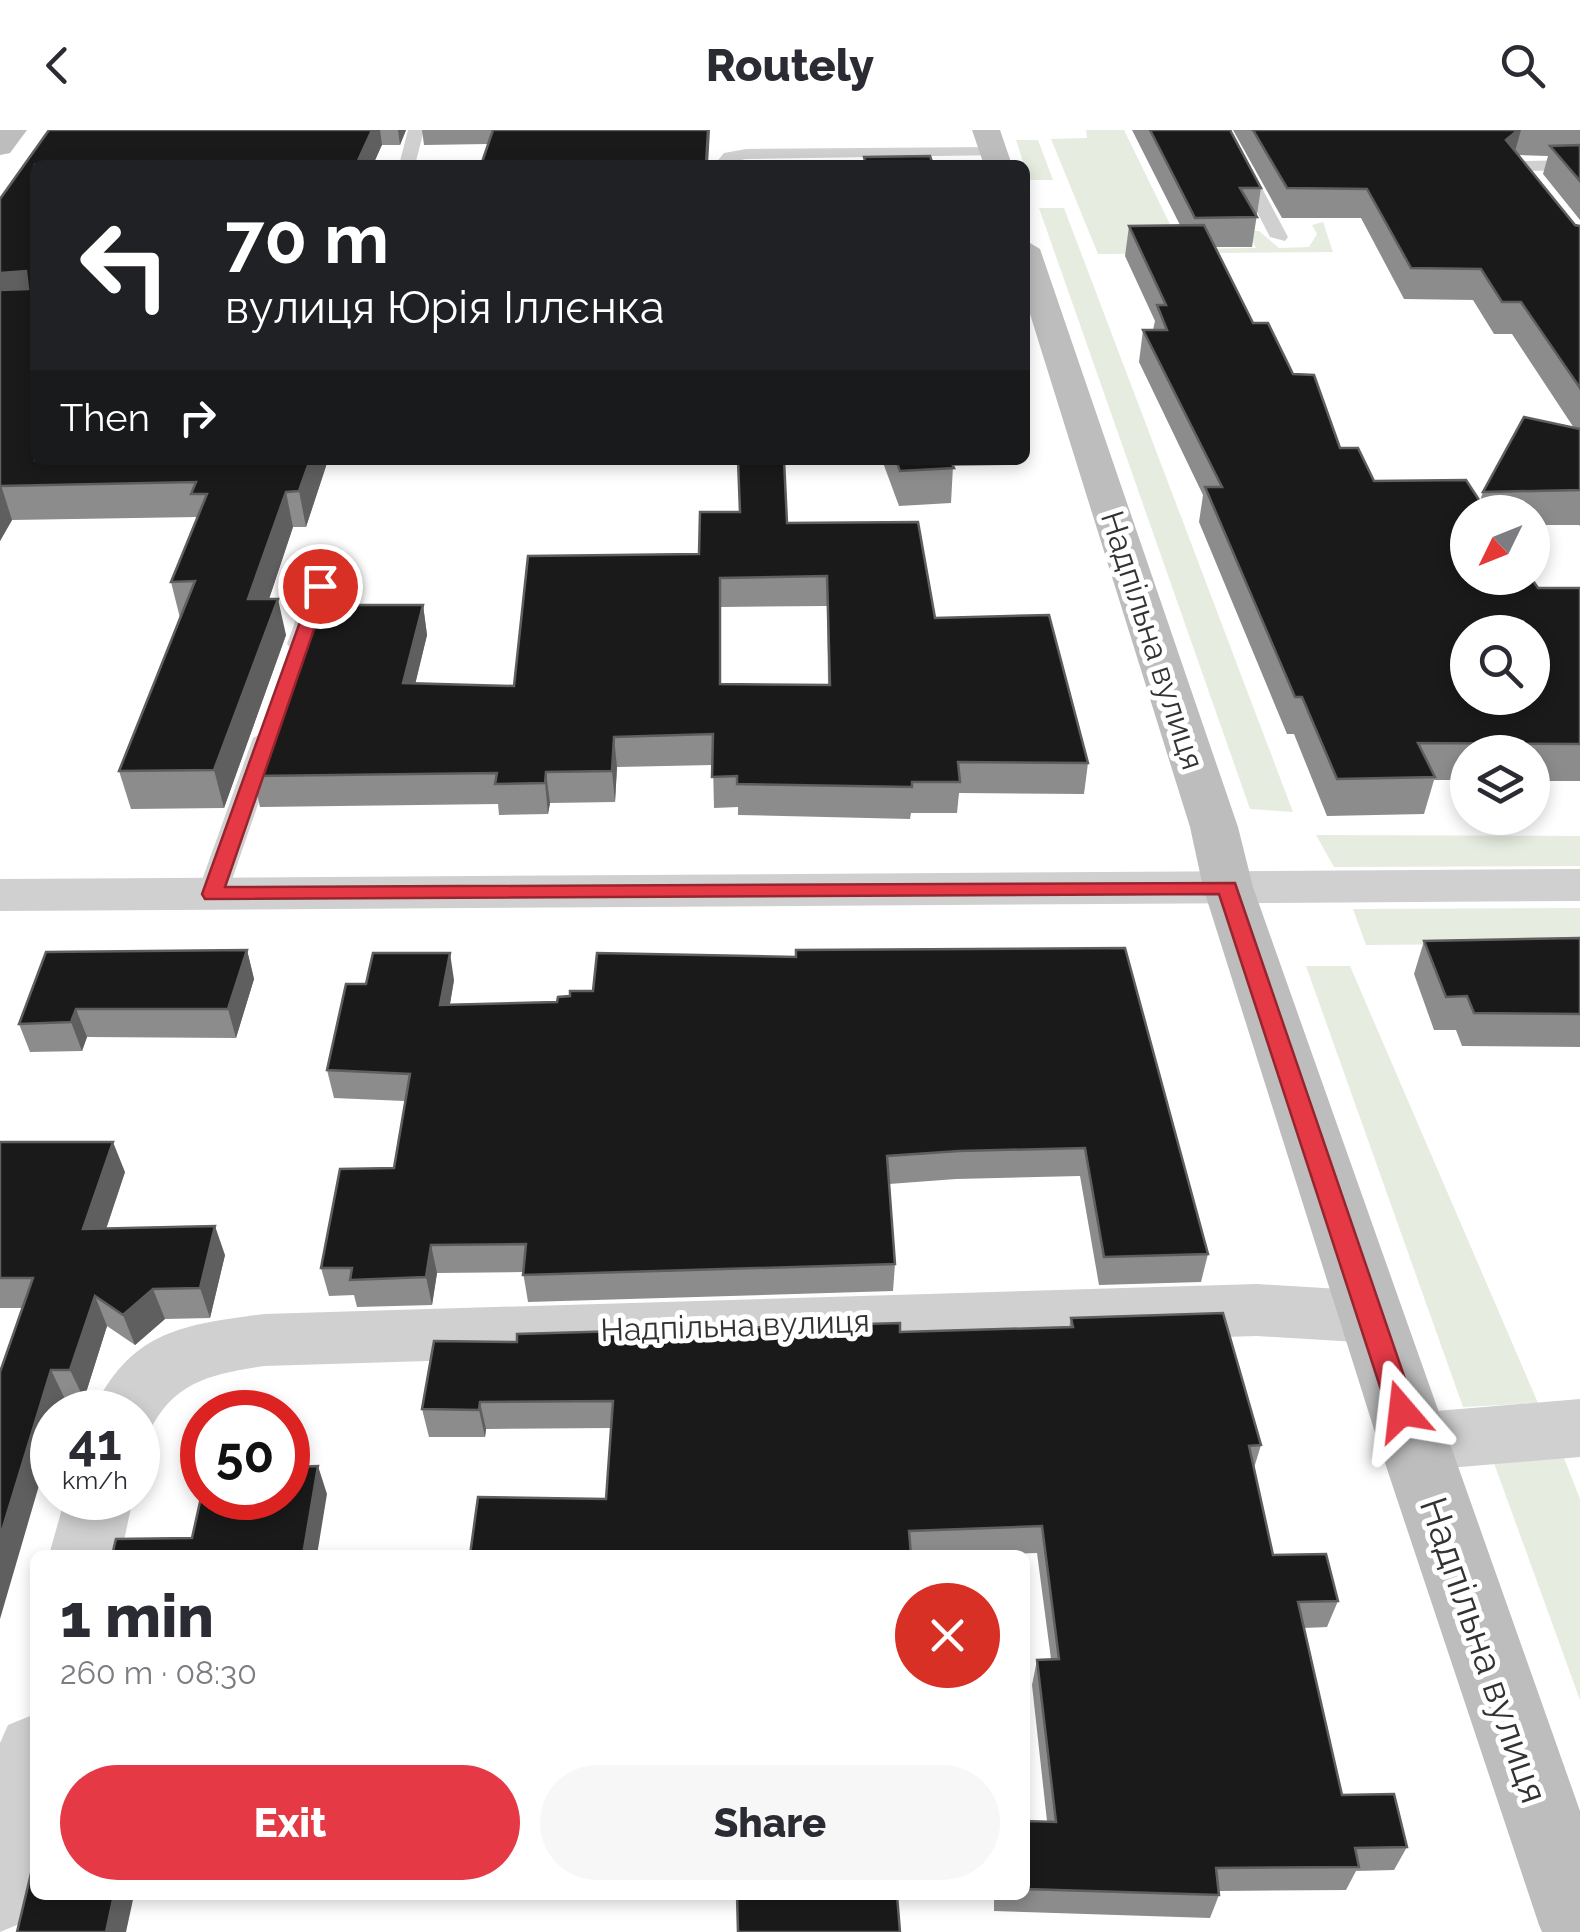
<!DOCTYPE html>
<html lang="en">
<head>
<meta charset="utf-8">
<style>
	body { margin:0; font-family:Raleway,sans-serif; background:#f7f7f7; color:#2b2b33; height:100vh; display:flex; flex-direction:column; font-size:38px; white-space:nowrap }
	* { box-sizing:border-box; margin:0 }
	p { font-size:32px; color:#7c7c81 }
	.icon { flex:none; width:55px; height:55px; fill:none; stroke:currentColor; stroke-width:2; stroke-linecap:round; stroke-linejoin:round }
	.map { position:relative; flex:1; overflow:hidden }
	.sheet { position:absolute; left:30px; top:1420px; width:1000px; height:350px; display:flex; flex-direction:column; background:#fff; border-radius:15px; box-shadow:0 5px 15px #0003 }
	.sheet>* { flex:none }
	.guide { position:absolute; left:30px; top:30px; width:1000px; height:305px; border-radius:15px; box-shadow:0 5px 15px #0003; background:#202124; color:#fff; overflow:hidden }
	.needle { width:65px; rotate:227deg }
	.controls { position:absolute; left:1450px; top:365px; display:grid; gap:20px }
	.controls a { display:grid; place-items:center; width:100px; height:100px; border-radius:50%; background:#fff; box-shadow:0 5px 15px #0003; font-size:50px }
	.speed { position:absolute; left:30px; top:1260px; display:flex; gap:20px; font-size:50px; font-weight:700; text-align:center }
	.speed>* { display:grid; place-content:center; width:130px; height:130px; border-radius:50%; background:#fff; box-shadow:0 5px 15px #0003; line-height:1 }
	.speed small { font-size:25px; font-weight:400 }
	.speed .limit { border:15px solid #d22; background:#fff; color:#111 }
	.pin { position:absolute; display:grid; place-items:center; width:85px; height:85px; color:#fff; margin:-42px; border:5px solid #fff; border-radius:50%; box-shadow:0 2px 10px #0007 }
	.me { position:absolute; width:110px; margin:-55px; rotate:343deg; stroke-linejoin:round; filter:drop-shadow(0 0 8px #0008) }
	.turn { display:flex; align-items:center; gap:35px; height:210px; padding:0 30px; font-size:45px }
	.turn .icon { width:130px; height:130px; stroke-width:2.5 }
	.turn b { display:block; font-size:70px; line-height:85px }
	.then { display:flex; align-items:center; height:95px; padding:0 30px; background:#0003; gap:20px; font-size:38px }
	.round { display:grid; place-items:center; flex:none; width:105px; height:105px; border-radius:52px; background:#f7f7f7 }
	.overview { display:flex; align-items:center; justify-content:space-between; height:170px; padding:0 30px }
	h1 { font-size:60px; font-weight:800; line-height:75px }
	.action { display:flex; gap:20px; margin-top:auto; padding:20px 30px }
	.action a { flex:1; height:115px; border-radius:60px; background:#e63946; color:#fff; font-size:40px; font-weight:800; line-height:115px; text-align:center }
	.action a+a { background:#f7f7f7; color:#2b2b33 }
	header { display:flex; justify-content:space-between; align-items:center; height:130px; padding:0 30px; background:#fff; font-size:45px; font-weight:800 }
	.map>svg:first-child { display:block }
	.green { fill:#e6ecdf }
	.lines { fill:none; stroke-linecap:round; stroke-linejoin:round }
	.service { fill:#d0d0d0; fill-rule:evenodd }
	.minor { fill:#d0d0d0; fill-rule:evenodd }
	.tertiary { fill:#d0d0d0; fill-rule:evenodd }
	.secondary { fill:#bdbdbd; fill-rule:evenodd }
	.wall { fill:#8c8c8c; fill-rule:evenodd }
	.shaded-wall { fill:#5f5f5f }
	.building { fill:#1a1a1a; stroke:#5f5f5f; stroke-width:2.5; fill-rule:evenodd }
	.route { fill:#e63946; stroke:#96252e; stroke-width:2.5 }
	.labels { text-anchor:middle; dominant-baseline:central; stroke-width:10; stroke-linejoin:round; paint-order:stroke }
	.street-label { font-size:32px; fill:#333; stroke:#fff }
	.near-street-label { font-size:38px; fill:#333; stroke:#fff }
</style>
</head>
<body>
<header><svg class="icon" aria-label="back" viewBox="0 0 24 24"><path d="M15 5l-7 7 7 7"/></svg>Routely<svg class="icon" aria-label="search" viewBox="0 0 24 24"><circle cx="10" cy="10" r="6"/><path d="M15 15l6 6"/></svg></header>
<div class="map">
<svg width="1580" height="1802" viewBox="0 0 1580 1802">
	<rect width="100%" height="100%" fill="#fff"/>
	<path class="green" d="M 1086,0 L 1124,0 L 1182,119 L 1256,118 L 1247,101 L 1259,101 L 1279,118 L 1309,117 L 1317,104 L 1312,95 L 1323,92 L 1333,122 L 1098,124 L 1051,9 L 1087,8 Z
		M 1016,10 L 1038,10 L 1053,50 L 1029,50 Z
		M 1039,78 L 1064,78 L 1293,682 L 1250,679 Z
		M 1316,705 L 1580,706 L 1580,736 L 1334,737 Z
		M 1580,778 L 1580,813 L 1366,815 L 1353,779 Z
		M 1306,836 L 1350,836 L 1538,1273 L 1463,1277 Z
		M 1555,1305 L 1580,1369 L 1580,1570 L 1487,1314 Z"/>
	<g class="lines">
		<path class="service" d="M 408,0 L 424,0 L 415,35 L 399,35 Z
			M 1215,0 L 1231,0 L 1288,107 L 1285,111 L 1270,107 Z
			M 994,17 L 1000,19 L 1000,25 L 746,29 L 714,35 L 724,23 L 746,19 Z
			M 1580,30 L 1580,40 L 1516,41 L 1508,36 L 1516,31 Z
			M 320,449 L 332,456 L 313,514 L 309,519 L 291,519 L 287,514 L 308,456 Z
			M 267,600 L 281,608 L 227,764 L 223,771 L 201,771 L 197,764 L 253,608 Z"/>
		<path class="minor" d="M 1257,1154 L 1373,1161 L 1396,1169 L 1405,1187 L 1396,1205 L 1373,1213 L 1257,1206 L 264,1236 C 212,1244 174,1251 149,1302 L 138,1306 L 138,1282 L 92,1282 C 131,1201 181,1195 264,1184 Z
			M 1580,1269 L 1580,1327 L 1412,1341 L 1388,1332 L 1378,1312 L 1388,1292 L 1412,1283 Z
			M 65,1368 L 133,1368 L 121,1425 L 49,1425 Z
			M 35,1584 L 35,1765 L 39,1765 L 29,1790 L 0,1802 L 0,1613 L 8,1595 Z"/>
		<path class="tertiary" d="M 1580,739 L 1580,771 L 0,781 L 0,749 Z"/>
		<path class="secondary" d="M 0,0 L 27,0 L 10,23 L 0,25 Z
			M 972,0 L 1000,0 L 1012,35 L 984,35 Z
			M 1025,110 L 1040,119 L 1238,697 L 1253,757 L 1580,1681 L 1580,1802 L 1542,1802 L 1539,1795 L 1378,1312 L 1203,757 L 1190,697 L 1025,168 Z"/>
	</g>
	<path class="wall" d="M 49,0 L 406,0 L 400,15 L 382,15 L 35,330 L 328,330 L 306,397 L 293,397 L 269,469 L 286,505 L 224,678 L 131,679 L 119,641 L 180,488 L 171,452 L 197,387 L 12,390 L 0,411 L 0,69 Z
		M 422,0 L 710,0 L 488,14 L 424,15 Z
		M 1132,0 L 1230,0 L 1261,58 L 1252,117 L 1215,117 L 1253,193 L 1293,244 L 1340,318 L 1374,351 L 1480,371 L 1483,362 L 1574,298 L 1512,204 L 1494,204 L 1473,170 L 1404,169 L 1361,88 L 1282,88 L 1233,0 L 1580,0 L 1580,90 L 1543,44 L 1548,26 L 1518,25 L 1575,95 L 1580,96 L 1580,396 L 1579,395 L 1532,395 L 1532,382 L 1468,382 L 1538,458 L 1580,458 L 1580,651 L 1532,651 L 1532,622 L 1468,622 L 1468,650 L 1434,650 L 1424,684 L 1327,686 L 1294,604 L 1287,604 L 1199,392 L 1203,365 L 1139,232 L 1143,200 L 1153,200 L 1155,191 L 1125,126 L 1129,96 L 1180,95 Z
		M 882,330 L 1010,330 L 1009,335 L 953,336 L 951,373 L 899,376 Z
		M 787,393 L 935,488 L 1088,633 L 1084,664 L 959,663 L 957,683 L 911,683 L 910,689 L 738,685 L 738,677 L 714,678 L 713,635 L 617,637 L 615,672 L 550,673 L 548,684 L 499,685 L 498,674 L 260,677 L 253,646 L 423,475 L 427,505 L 415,554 L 514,556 L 699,424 ZM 827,476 L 828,555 L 721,554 L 721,477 Z
		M 1580,808 L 1580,917 L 1462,916 L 1456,900 L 1434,900 L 1414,844 L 1424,811 Z
		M 1125,818 L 1208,1124 L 1201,1152 L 1099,1155 L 1080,1046 L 956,1049 L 889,1054 L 895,1134 L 893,1161 L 528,1172 L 523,1142 L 437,1143 L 432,1175 L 357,1177 L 354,1165 L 329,1166 L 321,1138 L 394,1038 L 405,971 L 334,968 L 327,940 L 454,850 L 450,874 L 557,872 L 570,866 L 593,861 L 796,827 Z
		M 247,820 L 254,849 L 236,908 L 87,907 L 82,921 L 30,922 L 19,894 Z
		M 0,1012 L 125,1042 L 106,1099 L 225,1125 L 210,1188 L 165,1189 L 135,1215 L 107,1196 L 84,1269 L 65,1269 L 61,1282 L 23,1178 L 0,1178 Z
		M 1071,1188 L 1261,1315 L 1254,1338 L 1273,1425 L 1338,1471 L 1327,1497 L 1304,1498 L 1342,1665 L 1407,1717 L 1394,1740 L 1356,1741 L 1346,1760 L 1219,1761 L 1219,1765 L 1210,1788 L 994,1781 L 994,1765 L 1025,1765 L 1025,1691 L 1047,1691 L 1032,1555 L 1037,1530 L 1051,1529 L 1037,1423 L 975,1425 L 470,1425 L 606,1369 L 611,1298 L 486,1299 L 485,1307 L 429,1307 L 422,1279 L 517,1212 L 1069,1197 Z"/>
	<path class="shaded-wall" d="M 372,0 L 380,0 L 382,15 L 373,35 L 356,35 Z
		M 398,0 L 406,0 L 400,15 Z
		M 708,0 L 710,0 L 708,35 L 706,35 Z
		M 1518,0 L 1521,0 L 1514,25 L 1506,10 Z
		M 26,141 L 35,172 L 0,176 L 0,143 Z
		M 310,330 L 328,330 L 306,397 L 299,361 Z
		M 1,355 L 12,390 L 0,411 L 0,356 Z
		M 286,362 L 293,397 L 257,505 L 248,469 Z
		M 278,469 L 286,505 L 224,678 L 214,640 Z
		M 423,475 L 427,505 L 408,584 L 403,553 Z
		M 614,607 L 617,637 L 615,672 L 612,641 Z
		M 546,642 L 550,673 L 548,684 L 545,653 Z
		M 247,820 L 254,849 L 236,908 L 228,879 Z
		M 450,823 L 454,850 L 445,903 L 440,875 Z
		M 76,879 L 87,907 L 82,921 L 71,892 Z
		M 113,1012 L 125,1042 L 96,1129 L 83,1099 Z
		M 215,1096 L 225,1125 L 210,1188 L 200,1158 Z
		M 431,1115 L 437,1143 L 432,1175 L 426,1147 Z
		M 153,1159 L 165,1189 L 135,1215 L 123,1185 Z
		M 95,1166 L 107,1196 L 84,1269 L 70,1240 Z
		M 51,1240 L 65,1269 L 61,1282 L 52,1282 L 52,1311 L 0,1489 L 0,1407 Z
		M 480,1272 L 486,1299 L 485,1307 L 479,1280 Z
		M 318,1336 L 327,1364 L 317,1425 L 303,1425 Z
		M 114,1765 L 134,1765 L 126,1802 L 106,1802 Z"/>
	<path class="building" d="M 49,0 L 372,0 L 356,35 L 35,35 L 35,330 L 310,330 L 299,361 L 286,362 L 248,469 L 278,469 L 214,640 L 119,641 L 195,451 L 171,452 L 207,364 L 191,364 L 196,352 L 0,356 L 0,160 L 28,159 L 26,141 L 0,143 L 0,69 Z
		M 493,0 L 708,0 L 706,35 L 481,35 Z
		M 1150,0 L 1230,0 L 1261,58 L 1240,58 L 1257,87 L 1195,88 Z
		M 1253,0 L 1518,0 L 1506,10 L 1575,95 L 1580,96 L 1580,258 L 1521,172 L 1502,172 L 1481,139 L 1411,138 L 1367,59 L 1287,58 Z
		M 1580,15 L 1580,51 L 1550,16 Z
		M 930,26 L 933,35 L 866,35 L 864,27 Z
		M 1204,95 L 1253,193 L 1268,193 L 1293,244 L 1314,245 L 1340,318 L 1358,318 L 1374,351 L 1466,350 L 1487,382 L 1468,382 L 1468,448 L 1531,448 L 1538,458 L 1580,458 L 1580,614 L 1418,613 L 1435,647 L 1337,649 L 1302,567 L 1295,567 L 1205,357 L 1222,357 L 1143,200 L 1167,200 L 1157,175 L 1166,175 L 1129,96 ZM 1468,502 L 1532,502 L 1532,568 L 1468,568 Z
		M 1524,287 L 1580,299 L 1580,360 L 1483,362 Z
		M 738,330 L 784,330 L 787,393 L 918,392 L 935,488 L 1049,485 L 1088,633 L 958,632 L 960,652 L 912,652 L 912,657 L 737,654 L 737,646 L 712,647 L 713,604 L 614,607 L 612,641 L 546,642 L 545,653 L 495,654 L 497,643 L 253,646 L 313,475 L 423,475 L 403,553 L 514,556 L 528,426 L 699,424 L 700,382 L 740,382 ZM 827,446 L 830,555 L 720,554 L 720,448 Z
		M 896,330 L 950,330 L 954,338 L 900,341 Z
		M 1580,808 L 1580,884 L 1474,883 L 1467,866 L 1446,867 L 1424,811 Z
		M 1125,818 L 1208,1124 L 1104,1127 L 1085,1018 L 959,1021 L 887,1026 L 895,1134 L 523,1145 L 526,1114 L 431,1115 L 426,1147 L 350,1150 L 352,1138 L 321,1138 L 340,1039 L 394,1038 L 410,944 L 327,940 L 346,854 L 366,854 L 373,823 L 450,823 L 440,875 L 557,872 L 558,867 L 570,866 L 570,861 L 593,861 L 597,823 L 796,827 L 796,820 Z
		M 247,820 L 228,879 L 76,879 L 71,892 L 19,894 L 46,822 Z
		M 0,1012 L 113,1012 L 83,1099 L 215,1096 L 200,1158 L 153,1159 L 123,1185 L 95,1166 L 70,1240 L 51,1240 L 0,1407 L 0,1242 L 33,1148 L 0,1148 Z
		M 1223,1183 L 1261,1315 L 1249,1316 L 1273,1425 L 1326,1424 L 1338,1471 L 1298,1472 L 1342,1665 L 1394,1664 L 1407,1717 L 1355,1718 L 1359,1737 L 1216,1738 L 1219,1765 L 1025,1759 L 1025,1691 L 1056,1692 L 1037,1530 L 1059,1529 L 1042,1396 L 909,1401 L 911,1425 L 470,1425 L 478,1367 L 606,1369 L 613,1271 L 480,1272 L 479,1280 L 422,1279 L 434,1211 L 517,1212 L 517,1204 L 900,1193 L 900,1202 L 1073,1197 L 1071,1188 Z
		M 318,1336 L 303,1425 L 112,1425 L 116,1409 L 192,1408 L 202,1363 L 202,1368 L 288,1368 L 288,1337 Z
		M 33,1735 L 35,1735 L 35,1765 L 114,1765 L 106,1802 L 17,1802 Z
		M 737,1765 L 897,1765 L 900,1802 L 738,1802 Z"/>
	<path class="route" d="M 314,453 L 329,456 L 225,757 L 1235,753 L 1416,1281 L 1412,1289 L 1392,1289 L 1388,1281 L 1219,764 L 205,769 L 202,764 Z"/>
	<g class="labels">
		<g class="street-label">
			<text transform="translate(1153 510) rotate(72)">Надпільна вулиця</text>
			<text transform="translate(735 1195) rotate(-2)">Надпільна вулиця</text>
		</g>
		<g class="near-street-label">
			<text transform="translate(1484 1520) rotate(71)">Надпільна вулиця</text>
		</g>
	</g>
</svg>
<div class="controls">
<a><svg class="needle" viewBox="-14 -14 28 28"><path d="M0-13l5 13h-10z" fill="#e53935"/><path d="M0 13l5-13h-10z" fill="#7c7c81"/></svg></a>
<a><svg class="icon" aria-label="search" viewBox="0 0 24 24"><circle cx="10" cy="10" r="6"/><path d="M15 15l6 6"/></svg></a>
<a><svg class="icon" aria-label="layers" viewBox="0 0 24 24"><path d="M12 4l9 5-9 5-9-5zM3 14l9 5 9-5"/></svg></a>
</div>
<div class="speed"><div>41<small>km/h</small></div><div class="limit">50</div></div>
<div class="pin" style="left:320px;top:456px;background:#d93025"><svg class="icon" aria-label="arrive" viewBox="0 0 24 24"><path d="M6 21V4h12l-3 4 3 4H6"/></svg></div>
<svg class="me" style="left:1402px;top:1281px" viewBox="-20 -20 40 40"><path d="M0-17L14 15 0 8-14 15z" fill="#e63946" stroke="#fff" stroke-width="4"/></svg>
<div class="guide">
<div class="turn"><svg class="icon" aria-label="left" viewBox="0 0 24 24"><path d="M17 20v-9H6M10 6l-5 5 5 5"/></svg><div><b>70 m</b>вулиця Юрія Іллєнка</div></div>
<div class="then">Then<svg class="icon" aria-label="right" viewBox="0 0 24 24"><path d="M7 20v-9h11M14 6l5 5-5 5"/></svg></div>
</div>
<section class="sheet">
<div class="overview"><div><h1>1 min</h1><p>260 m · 08:30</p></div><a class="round" style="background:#d93025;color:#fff"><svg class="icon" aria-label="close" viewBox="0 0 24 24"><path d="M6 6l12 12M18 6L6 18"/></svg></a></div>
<div class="action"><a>Exit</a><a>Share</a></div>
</section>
</div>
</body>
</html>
